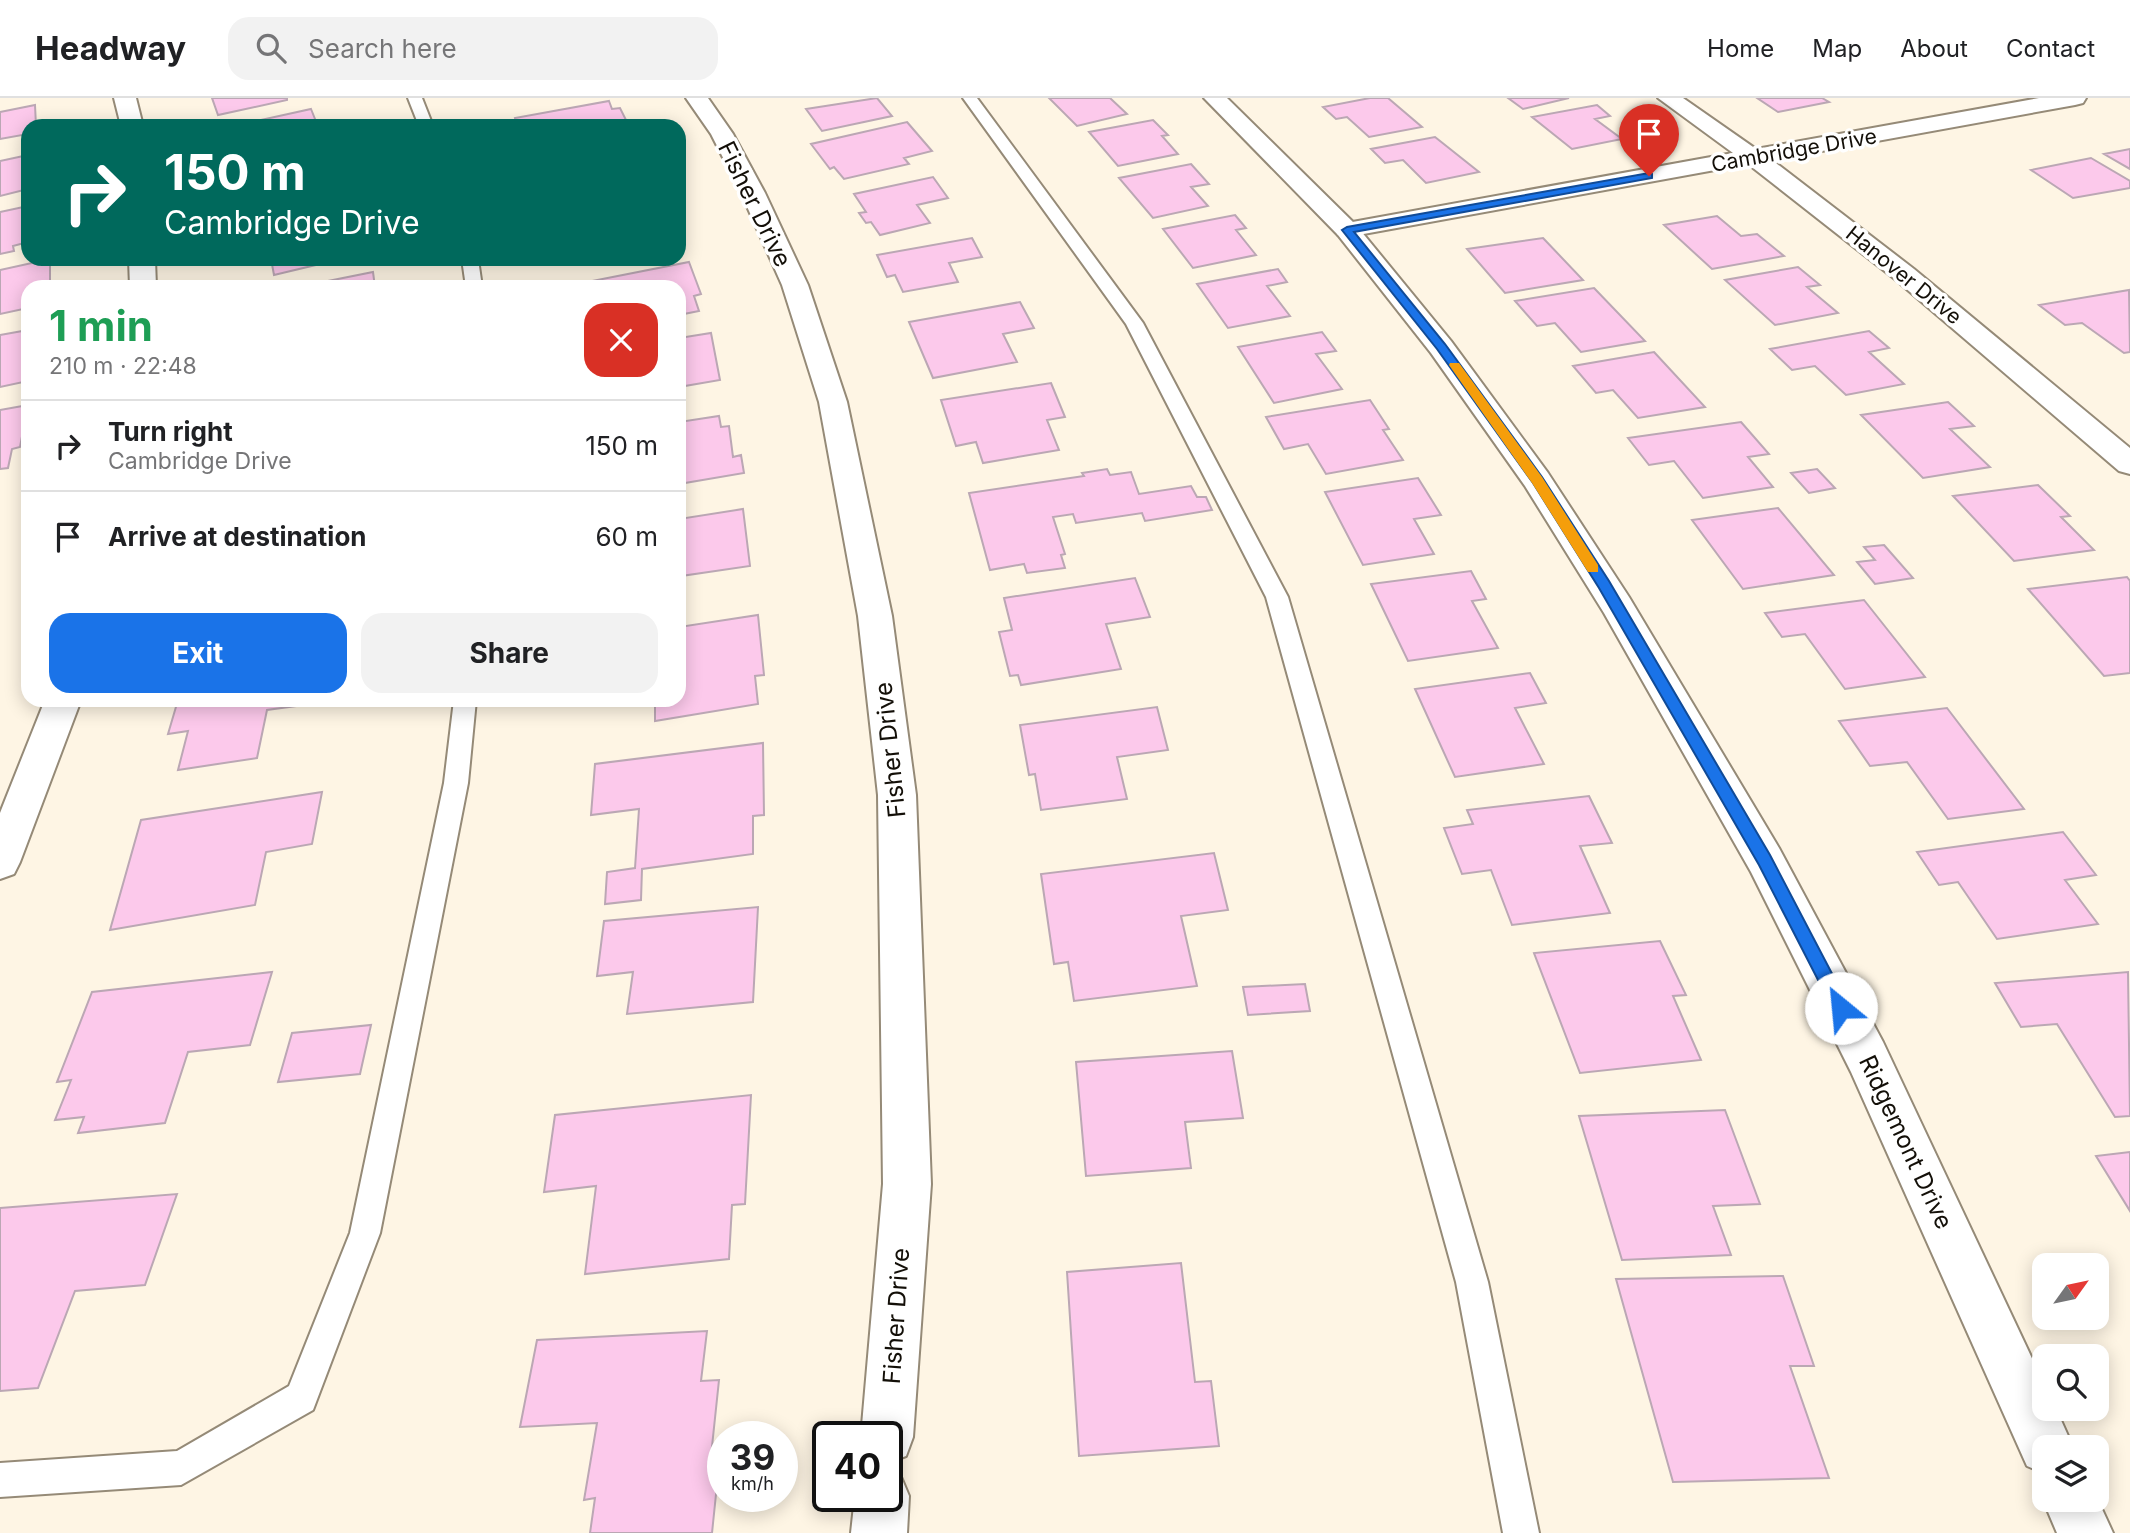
<!DOCTYPE html>
<html lang="en">
<head>
<meta charset="utf-8">
<style>
	body { margin:0; font-family:Inter,sans-serif; background:#f2f2f2; color:#202124; height:100vh; display:flex; flex-direction:column; font-size:26px; white-space:nowrap }
	* { box-sizing:border-box; margin:0 }
	p { font-size:23px; color:#757577 }
	.icon { flex:none; width:38px; height:38px; fill:none; stroke:currentColor; stroke-width:2; stroke-linecap:round; stroke-linejoin:round }
	.map { position:relative; flex:1; overflow:hidden }
	.sheet { position:absolute; left:21px; top:182px; width:665px; height:427px; display:flex; flex-direction:column; background:#fff; border-radius:21px; box-shadow:0 4px 18px #0003 }
	.sheet>* { flex:none }
	.hud { position:absolute; left:21px; top:21px; width:665px; height:147px; border-radius:21px; box-shadow:0 4px 18px #0003; background:#00695c; color:#fff; overflow:hidden }
	.needle { width:46px; rotate:57deg }
	.tools { position:absolute; left:2032px; top:1155px; display:grid; gap:14px }
	.tools a { display:grid; place-items:center; width:77px; height:77px; border-radius:14px; background:#fff; box-shadow:0 4px 18px #0003; font-size:35px }
	.speed { position:absolute; left:707px; top:1323px; display:flex; gap:14px; font-size:35px; font-weight:700; text-align:center }
	.speed>* { display:grid; place-content:center; width:91px; height:91px; border-radius:50%; background:#fff; box-shadow:0 4px 18px #0003; line-height:1 }
	.speed small { font-size:18px; font-weight:400 }
	.speed .limit { border:4px solid #111; border-radius:10px; background:#fff; color:#111 }
	.pin { position:absolute; display:grid; place-items:center; width:60px; height:60px; color:#fff; margin:-72px -30px; border-radius:50% 50% 50% 0; rotate:-45deg; box-shadow:0 0 7px #0007 }
	.pin .icon { rotate:45deg }
	.me { position:absolute; width:77px; margin:-38px; rotate:332deg; stroke-linejoin:round; filter:drop-shadow(0 0 5px #0008) }
	.turn { display:flex; align-items:center; gap:24px; height:147px; padding:0 28px; font-size:32px }
	.turn .icon { width:91px; height:91px; stroke-width:2.5 }
	.turn b { display:block; font-size:49px; line-height:60px }
	.round { display:grid; place-items:center; flex:none; width:74px; height:74px; border-radius:21px; background:#f2f2f2 }
	.overview { display:flex; align-items:center; justify-content:space-between; height:119px; padding:0 28px }
	h1 { font-size:42px; font-weight:700; line-height:52px; color:#1e9e55 }
	.primary-button { display:flex; gap:14px; margin-top:auto; padding:14px 28px }
	.primary-button a { flex:1; height:80px; border-radius:21px; background:#1a73e8; color:#fff; font-size:28px; font-weight:700; line-height:80px; text-align:center }
	.primary-button a+a { background:#f2f2f2; color:#202124 }
	ul { padding:0; list-style:none }
	li { display:flex; align-items:center; gap:21px; height:91px; padding:0 28px; border-top:2px solid #e0e0e0 }
	li div { flex:1 }
	li b { display:block; font-size:26px }
	li em { font-style:normal }
	header { display:flex; align-items:center; gap:42px; box-sizing:border-box; height:98px; padding:0 35px; background:#fff; border-bottom:2px solid #e0e0e0 }
	header strong { font-size:33px }
	nav { display:flex; gap:38px; margin-inline-start:auto; font-size:24px }
	.search { width:490px; height:63px; background:#f2f2f2; display:flex; align-items:center; gap:18px; box-sizing:border-box; padding:0 24px; border-radius:21px; color:#757577; font-size:26px }
	.map>svg:first-child { display:block }
	.building { fill:#fcc9eb; stroke:#bba7b4; stroke-width:2 }
	.lines { fill:none; stroke-linecap:round; stroke-linejoin:round }
	.service-casing { stroke:#958a77; stroke-width:4 }
	.minor-casing { stroke:#958a77; stroke-width:4 }
	.tertiary-casing { stroke:#958a77; stroke-width:4 }
	.service { fill:#fff; fill-rule:evenodd }
	.minor { fill:#fff; fill-rule:evenodd }
	.tertiary { fill:#fff; fill-rule:evenodd }
	.route { fill:#1a73e8; stroke:#114b97; stroke-width:2 }
	.slow { fill:#f59e0b }
	.labels { text-anchor:middle; dominant-baseline:central; stroke-width:7; stroke-linejoin:round; paint-order:stroke }
	.far-street-label { font-size:21px; fill:#130f08; stroke:#fff }
	.street-label { font-size:24px; fill:#130f08; stroke:#fff }
</style>
</head>
<body>
<header>
<strong>Headway</strong>
<div class="search"><svg class="icon" aria-label="search" viewBox="0 0 24 24"><circle cx="10" cy="10" r="6"/><path d="M15 15l6 6"/></svg>Search here</div>
<nav><a>Home</a><a>Map</a><a>About</a><a>Contact</a></nav>
</header>
<div class="map">
<svg width="2130" height="1435" viewBox="0 0 2130 1435">
	<rect width="100%" height="100%" fill="#fef5e4"/>
	<path class="building" d="M 212,0 L 287,0 L 287,2 L 218,17 Z
		M 877,0 L 892,18 L 822,33 L 806,11 Z
		M 1049,0 L 1110,0 L 1127,16 L 1077,28 Z
		M 1370,0 L 1388,0 L 1422,29 L 1369,39 L 1347,19 L 1336,21 L 1323,9 Z
		M 1508,0 L 1569,0 L 1523,11 Z
		M 1757,0 L 1822,0 L 1829,4 L 1778,14 Z
		M 609,3 L 612,11 L 620,10 L 629,28 L 517,28 L 515,20 Z
		M 35,7 L 36,28 L 28,28 L 28,36 L 0,41 L 0,14 Z
		M 1597,7 L 1610,18 L 1595,21 L 1622,41 L 1572,51 L 1532,19 Z
		M 311,11 L 317,26 L 234,28 Z
		M 1153,22 L 1168,37 L 1162,38 L 1178,56 L 1118,68 L 1089,34 Z
		M 907,24 L 932,53 L 904,60 L 909,66 L 844,81 L 834,69 L 830,71 L 811,46 Z
		M 1435,39 L 1479,74 L 1426,85 L 1403,62 L 1385,65 L 1371,51 Z
		M 2130,51 L 2130,71 L 2104,56 Z
		M 28,57 L 28,91 L 0,98 L 0,63 Z
		M 2091,60 L 2130,83 L 2130,90 L 2073,100 L 2031,72 Z
		M 1191,66 L 1209,86 L 1191,89 L 1208,108 L 1153,120 L 1119,80 Z
		M 933,79 L 948,100 L 917,107 L 930,125 L 880,137 L 871,124 L 866,125 L 859,115 L 866,114 L 854,96 Z
		M 28,108 L 28,144 L 13,148 L 14,153 L 0,156 L 0,114 Z
		M 1235,117 L 1246,130 L 1236,132 L 1256,157 L 1193,170 L 1163,131 Z
		M 1717,118 L 1741,138 L 1757,136 L 1784,158 L 1712,171 L 1664,127 Z
		M 972,140 L 982,159 L 949,165 L 958,184 L 903,194 L 895,177 L 887,179 L 877,157 Z
		M 1543,140 L 1583,182 L 1505,195 L 1467,151 Z
		M 50,161 L 50,187 L 28,189 L 28,210 L 0,216 L 0,172 Z
		M 271,161 L 341,161 L 274,177 Z
		M 689,164 L 701,196 L 694,198 L 699,213 L 679,217 L 679,189 L 578,189 L 577,186 Z
		M 1798,169 L 1820,187 L 1807,189 L 1838,215 L 1775,227 L 1725,182 Z
		M 1278,171 L 1287,184 L 1267,188 L 1290,218 L 1228,230 L 1197,186 Z
		M 373,174 L 375,189 L 298,189 Z
		M 1594,190 L 1645,243 L 1581,254 L 1555,225 L 1537,228 L 1515,203 Z
		M 2129,192 L 2130,254 L 2124,255 L 2082,225 L 2065,227 L 2039,207 Z
		M 1020,204 L 1034,230 L 1003,236 L 1017,264 L 933,280 L 909,224 Z
		M 28,232 L 28,283 L 0,289 L 0,237 Z
		M 1869,233 L 1889,250 L 1869,254 L 1904,286 L 1846,297 L 1815,268 L 1792,272 L 1770,251 Z
		M 1322,234 L 1336,253 L 1316,256 L 1342,291 L 1274,305 L 1238,249 Z
		M 711,235 L 720,282 L 679,289 L 679,240 Z
		M 1654,254 L 1705,309 L 1638,320 L 1613,292 L 1596,295 L 1573,268 Z
		M 1051,285 L 1065,319 L 1047,322 L 1059,352 L 983,365 L 976,344 L 956,348 L 941,302 Z
		M 1370,302 L 1389,331 L 1383,332 L 1403,362 L 1326,376 L 1308,346 L 1284,351 L 1266,319 Z
		M 1948,304 L 1974,328 L 1950,331 L 1990,369 L 1923,380 L 1861,317 Z
		M 28,307 L 20,349 L 12,351 L 8,370 L 0,371 L 0,312 Z
		M 719,318 L 721,329 L 729,328 L 733,359 L 741,357 L 744,375 L 679,386 L 679,324 Z
		M 1741,324 L 1769,356 L 1748,359 L 1773,389 L 1703,400 L 1674,363 L 1649,367 L 1628,340 Z
		M 1107,371 L 1110,377 L 1131,374 L 1139,396 L 1191,388 L 1197,399 L 1206,399 L 1212,412 L 1145,423 L 1142,415 L 1076,425 L 1073,416 L 1053,419 L 1065,456 L 1061,457 L 1065,470 L 1027,475 L 1024,466 L 990,472 L 969,395 L 1084,378 L 1082,375 Z
		M 1817,371 L 1835,390 L 1809,395 L 1791,375 Z
		M 1418,380 L 1441,417 L 1414,421 L 1434,456 L 1363,467 L 1325,394 Z
		M 2038,387 L 2070,418 L 2061,419 L 2094,452 L 2014,463 L 1953,398 Z
		M 1778,410 L 1834,477 L 1743,491 L 1692,422 Z
		M 743,411 L 750,468 L 681,478 L 679,421 Z
		M 1884,447 L 1913,480 L 1875,486 L 1857,464 L 1875,462 L 1864,449 Z
		M 1471,473 L 1486,501 L 1472,503 L 1498,550 L 1408,563 L 1371,486 Z
		M 2127,479 L 2130,483 L 2130,575 L 2104,578 L 2028,491 Z
		M 1135,480 L 1150,519 L 1106,526 L 1121,571 L 1021,587 L 1018,577 L 1010,578 L 999,534 L 1012,532 L 1004,500 Z
		M 1864,502 L 1925,579 L 1845,591 L 1805,536 L 1782,539 L 1765,515 Z
		M 758,517 L 764,577 L 755,578 L 758,606 L 655,623 L 655,602 L 679,602 L 679,529 Z
		M 1530,575 L 1546,605 L 1515,610 L 1544,666 L 1455,679 L 1415,591 Z
		M 178,602 L 319,602 L 318,605 L 267,612 L 257,660 L 178,672 L 188,633 L 168,636 Z
		M 1157,609 L 1168,652 L 1117,659 L 1127,701 L 1041,712 L 1035,676 L 1029,677 L 1020,627 Z
		M 1947,610 L 2024,711 L 1948,721 L 1907,664 L 1870,668 L 1839,623 Z
		M 763,645 L 764,717 L 753,718 L 753,756 L 642,771 L 641,802 L 605,806 L 607,774 L 635,770 L 639,711 L 591,717 L 595,666 Z
		M 322,694 L 312,746 L 266,754 L 255,807 L 110,832 L 141,722 Z
		M 1589,698 L 1612,745 L 1580,748 L 1610,815 L 1512,827 L 1491,772 L 1462,776 L 1444,730 L 1473,726 L 1467,712 Z
		M 2063,734 L 2096,777 L 2065,782 L 2098,826 L 1997,841 L 1958,784 L 1939,787 L 1917,754 Z
		M 1214,755 L 1228,812 L 1181,818 L 1197,888 L 1074,903 L 1068,864 L 1054,866 L 1041,776 Z
		M 758,809 L 753,904 L 627,916 L 633,874 L 597,878 L 604,823 Z
		M 1660,843 L 1686,897 L 1673,898 L 1701,962 L 1580,975 L 1534,855 Z
		M 272,874 L 250,947 L 188,954 L 165,1025 L 78,1035 L 84,1019 L 55,1022 L 71,982 L 57,984 L 92,894 Z
		M 2128,874 L 2130,1018 L 2115,1019 L 2057,926 L 2021,929 L 1995,885 Z
		M 1305,886 L 1310,913 L 1248,917 L 1243,889 Z
		M 371,927 L 360,976 L 278,984 L 292,935 Z
		M 1232,953 L 1243,1020 L 1185,1024 L 1191,1070 L 1086,1078 L 1076,964 Z
		M 751,997 L 745,1106 L 732,1107 L 729,1161 L 585,1176 L 596,1088 L 544,1094 L 555,1017 Z
		M 1725,1012 L 1760,1106 L 1713,1108 L 1731,1157 L 1622,1162 L 1579,1018 Z
		M 2130,1054 L 2130,1113 L 2096,1058 Z
		M 177,1096 L 145,1187 L 75,1193 L 38,1290 L 0,1293 L 0,1110 Z
		M 1181,1165 L 1195,1284 L 1211,1283 L 1219,1348 L 1079,1358 L 1067,1174 Z
		M 1783,1178 L 1814,1268 L 1790,1268 L 1829,1380 L 1673,1384 L 1616,1181 Z
		M 707,1233 L 701,1283 L 719,1282 L 709,1377 L 718,1377 L 712,1435 L 590,1435 L 595,1400 L 584,1402 L 597,1325 L 520,1329 L 537,1242 Z"/>
	<g class="lines">
		<g class="service-casing">
			<path id="service" d="M 408,0 L 422,0 L 433,28 L 419,28 Z
				M 963,0 L 977,0 L 1143,225 L 1288,499 L 1488,1184 L 1539,1435 L 1503,1435 L 1456,1184 L 1266,499 L 1126,226 Z
				M 462,161 L 478,161 L 482,189 L 466,189 Z
				M 454,602 L 476,602 L 468,685 L 380,1135 L 313,1312 L 181,1387 L 0,1399 L 0,1365 L 177,1353 L 289,1288 L 350,1135 L 444,685 Z"/>
		</g>
		<g class="minor-casing">
			<path id="minor" d="M 114,0 L 136,0 L 143,28 L 121,28 Z
				M 686,0 L 708,0 L 733,36 L 765,95 L 808,187 L 847,304 L 892,518 L 916,697 L 931,1086 L 913,1339 L 906,1358 L 887,1365 L 887,1339 L 861,1339 L 883,1086 L 878,697 L 858,518 L 819,304 L 782,187 L 741,95 L 711,36 Z
				M 1658,0 L 1683,0 L 1756,51 L 2039,0 L 2086,0 L 2083,5 L 2075,7 L 1772,62 L 1914,171 L 2130,350 L 2130,376 L 2119,373 L 1896,182 L 1748,66 L 1347,139 L 1338,137 L 1335,132 L 1338,127 L 1347,125 L 1733,55 Z
				M 129,161 L 155,161 L 156,189 L 130,189 Z
				M 45,602 L 81,602 L 20,764 L 14,776 L 0,781 L 0,715 Z
				M 887,1373 L 901,1379 L 909,1398 L 907,1435 L 851,1435 L 855,1398 L 887,1398 Z"/>
		</g>
		<g class="tertiary-casing">
			<path id="tertiary" d="M 1204,0 L 1227,0 L 1356,127 L 1451,243 L 1548,375 L 1629,499 L 1779,750 L 1883,944 L 2044,1286 L 2044,1311 L 2056,1311 L 2073,1349 L 2044,1349 L 2044,1375 L 2027,1368 L 1851,974 L 1751,774 L 1604,515 L 1525,388 L 1431,255 L 1338,137 Z
				M 2096,1398 L 2113,1435 L 2057,1435 L 2043,1402 L 2044,1399 L 2044,1402 L 2096,1402 Z"/>
		</g>
		<use href="#service" class="service"/>
		<use href="#minor" class="minor"/>
		<use href="#tertiary" class="tertiary"/>
	</g>
	<path class="route" d="M 1649,75 L 1652,76 L 1652,80 L 1354,134 L 1445,246 L 1542,379 L 1609,483 L 1770,757 L 1850,910 L 1847,915 L 1841,918 L 1835,915 L 1759,767 L 1599,490 L 1533,385 L 1437,251 L 1342,132 L 1347,129 Z"/>
	<path class="slow" d="M 1450,265 L 1459,265 L 1542,379 L 1598,467 L 1598,474 L 1588,474 L 1532,385 L 1449,267 Z"/>
	<g class="labels">
		<g class="far-street-label">
			<text transform="translate(1794 52) rotate(-10)">Cambridge Drive</text>
			<text transform="translate(1904 177) rotate(39)">Hanover Drive</text>
		</g>
		<g class="street-label">
			<text transform="translate(755 106) rotate(64)">Fisher Drive</text>
			<text transform="translate(890 652) rotate(-96)">Fisher Drive</text>
			<text transform="translate(1906 1044) rotate(65)">Ridgemont Drive</text>
			<text transform="translate(896 1218) rotate(-86)">Fisher Drive</text>
		</g>
	</g>
</svg>
<div class="tools">
<a><svg class="needle" viewBox="-14 -14 28 28"><path d="M0-13l5 13h-10z" fill="#e53935"/><path d="M0 13l5-13h-10z" fill="#757577"/></svg></a>
<a><svg class="icon" aria-label="search" viewBox="0 0 24 24"><circle cx="10" cy="10" r="6"/><path d="M15 15l6 6"/></svg></a>
<a><svg class="icon" aria-label="layers" viewBox="0 0 24 24"><path d="M12 4l9 5-9 5-9-5zM3 14l9 5 9-5"/></svg></a>
</div>
<div class="speed"><div>39<small>km/h</small></div><div class="limit">40</div></div>
<div class="pin" style="left:1649px;top:78px;background:#d93025"><svg class="icon" aria-label="arrive" viewBox="0 0 24 24"><path d="M6 21V4h12l-3 4 3 4H6"/></svg></div>
<svg class="me" style="left:1841px;top:910px" viewBox="-20 -20 40 40"><circle r="19" fill="#fff"/><path d="M0-13L10 11 0 6-10 11z" fill="#1a73e8"/></svg>
<div class="hud">
<div class="turn"><svg class="icon" aria-label="right" viewBox="0 0 24 24"><path d="M7 20v-9h11M14 6l5 5-5 5"/></svg><div><b>150 m</b>Cambridge Drive</div></div>
</div>
<section class="sheet">
<div class="overview"><div><h1>1 min</h1><p>210 m · 22:48</p></div><a class="round" style="background:#d93025;color:#fff"><svg class="icon" aria-label="close" viewBox="0 0 24 24"><path d="M6 6l12 12M18 6L6 18"/></svg></a></div>
<ul>
<li><svg class="icon" aria-label="right" viewBox="0 0 24 24"><path d="M7 20v-9h11M14 6l5 5-5 5"/></svg><div><b>Turn right</b><p>Cambridge Drive</p></div><em>150 m</em></li>
<li><svg class="icon" aria-label="arrive" viewBox="0 0 24 24"><path d="M6 21V4h12l-3 4 3 4H6"/></svg><div><b>Arrive at destination</b></div><em>60 m</em></li>
</ul>
<div class="primary-button"><a>Exit</a><a>Share</a></div>
</section>
</div>
</body>
</html>
